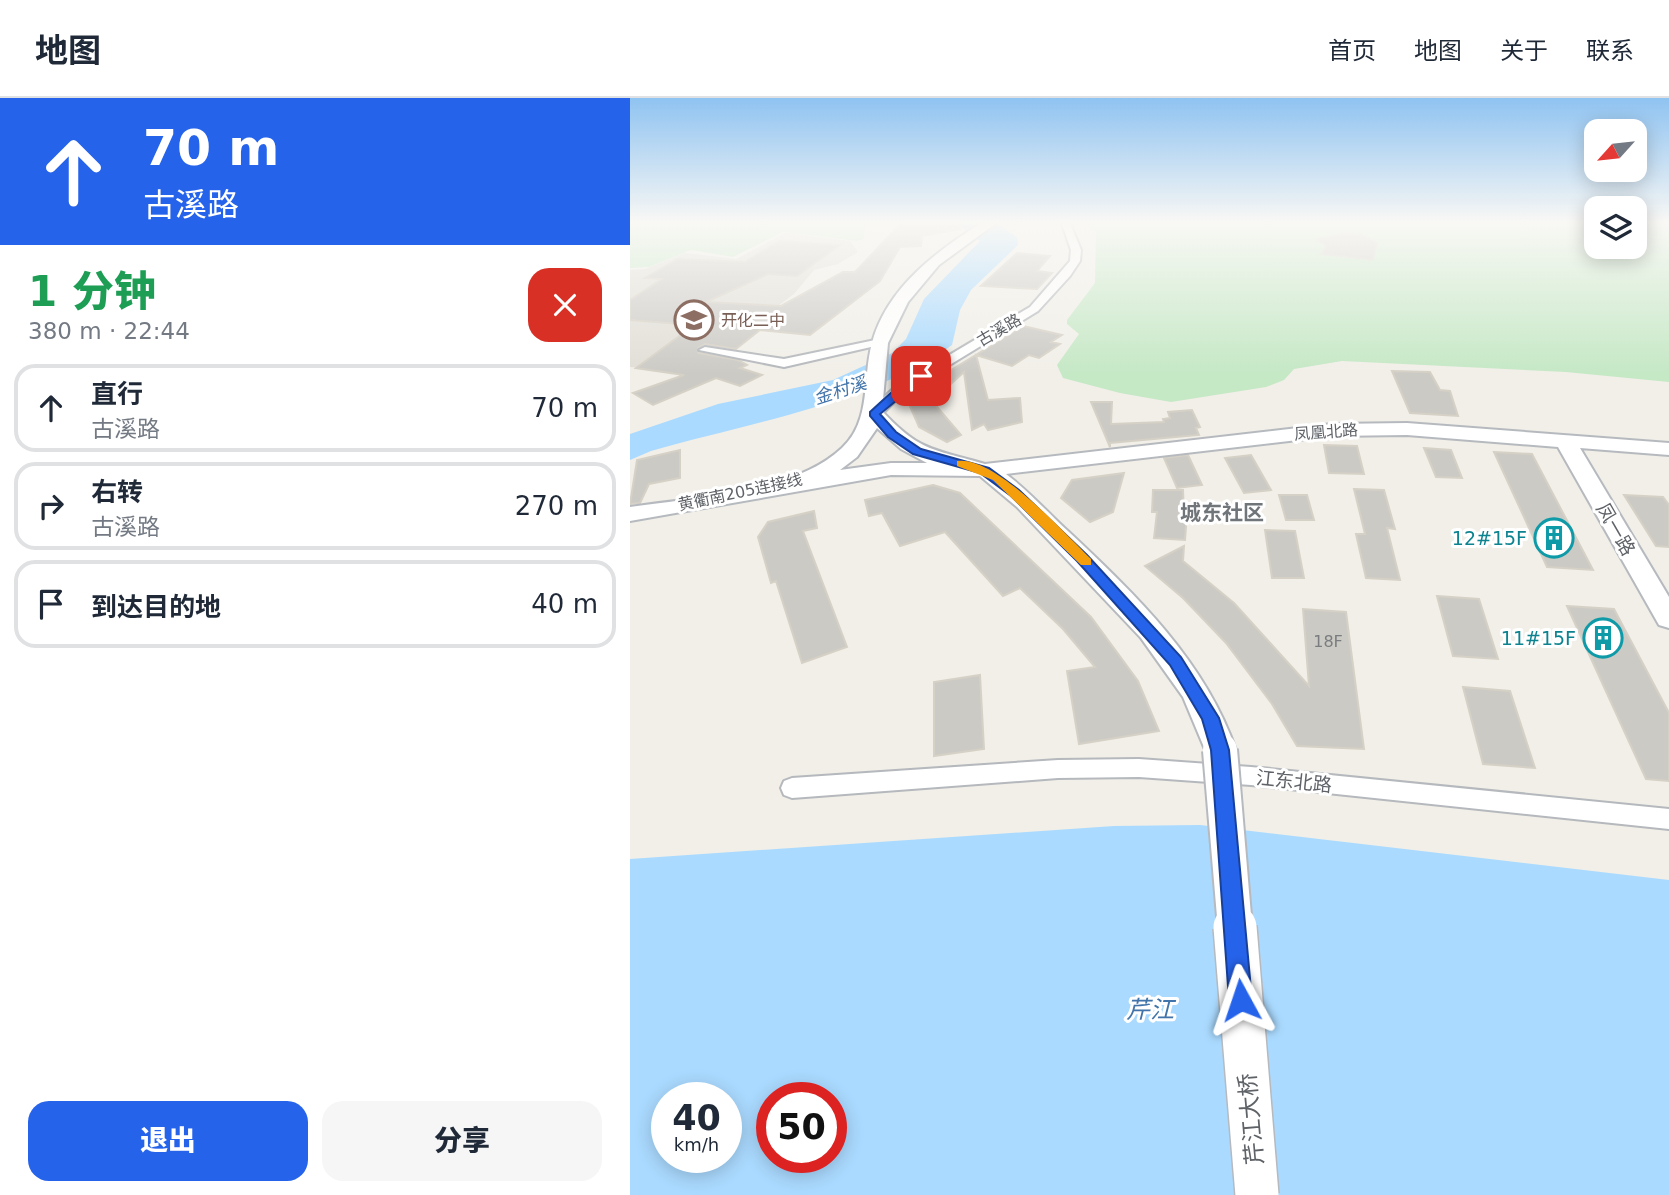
<!DOCTYPE html>
<html lang="zh">
<head>
<meta charset="utf-8">
<style>
	body { margin:0; font-family:"DejaVu Sans","Noto Sans SC",sans-serif; background:#f6f6f7; color:#1f2937; height:100vh; display:flex; flex-direction:column; font-size:26px; white-space:nowrap }
	* { box-sizing:border-box; margin:0 }
	p { font-size:23px; color:#747a83 }
	.icon { flex:none; width:38px; height:38px; fill:none; stroke:currentColor; stroke-width:2; stroke-linecap:round; stroke-linejoin:round }
	.map { position:relative; flex:1; overflow:hidden }
	.sheet { display:flex; flex-direction:column; background:#fff; width:630px }
	.sheet>* { flex:none }
	.guide { background:#2563eb; color:#fff; overflow:hidden }
	.needle { width:46px; rotate:243deg }
	.controls { position:absolute; left:954px; top:21px; display:grid; gap:14px }
	.controls a { display:grid; place-items:center; width:63px; height:63px; border-radius:14px; background:#fff; box-shadow:0 4px 18px #0003; font-size:35px }
	.speed { position:absolute; left:21px; top:984px; display:flex; gap:14px; font-size:35px; font-weight:700; text-align:center }
	.speed>* { display:grid; place-content:center; width:91px; height:91px; border-radius:50%; background:#fff; box-shadow:0 4px 18px #0003; line-height:1 }
	.speed small { font-size:18px; font-weight:400 }
	.speed .limit { border:10px solid #d22; background:#fff; color:#111 }
	.pin { position:absolute; display:grid; place-items:center; width:60px; height:60px; color:#fff; margin:-30px; border-radius:14px; box-shadow:0 4px 10px #0006 }
	.me { position:absolute; width:77px; margin:-38px; rotate:355deg; stroke-linejoin:round; filter:drop-shadow(0 0 5px #0008) }
	.turn { display:flex; align-items:center; gap:24px; height:147px; padding:0 28px; font-size:32px }
	.turn .icon { width:91px; height:91px; stroke-width:2.5 }
	.turn b { display:block; font-size:49px; line-height:60px }
	.round { display:grid; place-items:center; flex:none; width:74px; height:74px; border-radius:21px; background:#f6f6f7 }
	.overview { display:flex; align-items:center; justify-content:space-between; height:119px; padding:0 28px }
	h1 { font-size:42px; font-weight:800; line-height:52px; color:#1e9e55 }
	.primary-button { display:flex; gap:14px; margin-top:auto; padding:14px 28px }
	.primary-button a { flex:1; height:80px; border-radius:21px; background:#2563eb; color:#fff; font-size:28px; font-weight:800; line-height:80px; text-align:center }
	.primary-button a+a { background:#f6f6f7; color:#1f2937 }
	ul { padding:0; list-style:none }
	li { display:flex; align-items:center; gap:21px; height:88px; margin:0 14px 10px; padding:0 14px; border:4px solid #e0e1e3; border-radius:21px }
	li div { flex:1 }
	li b { display:block; font-size:26px }
	li em { font-style:normal }
	header { display:flex; align-items:center; gap:42px; box-sizing:border-box; height:98px; padding:0 35px; background:#fff; border-bottom:2px solid #e0e1e3 }
	header strong { font-size:33px }
	nav { display:flex; gap:38px; margin-inline-start:auto; font-size:24px }
	main { display:flex; flex:1; min-height:0 }
	.map>svg:first-child { display:block }
	.education { fill:#e1ded6 }
	.green { fill:#c5e8c5 }
	.water { fill:#aadaff; fill-rule:evenodd }
	.building { fill:#cccac5; stroke:#d6d1c6; stroke-width:2 }
	.lines { fill:none; stroke-linecap:round; stroke-linejoin:round }
	.street-casing { stroke:#b5b8bc; stroke-width:4 }
	.secondary-casing { stroke:#b6babf; stroke-width:4 }
	.street { fill:#fff; fill-rule:evenodd }
	.secondary { fill:#fff; fill-rule:evenodd }
	.secondary-bridge-far1-casing { stroke:#b6babf; stroke-width:38; stroke-linecap:butt }
	.secondary-bridge-casing { stroke:#b6babf; stroke-width:46; stroke-linecap:butt }
	.secondary-bridge-far1 { stroke:#fff; stroke-width:34 }
	.secondary-bridge { stroke:#fff; stroke-width:43 }
	.route { fill:#2563eb; stroke:#184099; stroke-width:2 }
	.slow { fill:#f59e0b }
	.labels { text-anchor:middle; dominant-baseline:central; stroke-width:6; stroke-linejoin:round; paint-order:stroke }
	.far-education-label { font-size:16px; fill:#785e54; stroke:#fff; text-anchor:start }
	.far-street-label { font-size:16px; fill:#5f6368; stroke:#fff }
	.number-label { font-size:16px; fill:#7a7d7f }
	.far-water-label { font-size:18px; font-style:italic; fill:#4174aa; stroke:#fff }
	.street-label { font-size:19px; fill:#5f6368; stroke:#fff }
	.culture-label { font-size:19px; fill:#0d838f; stroke:#fff; text-anchor:end }
	.neighbourhood-label { font-size:21px; font-weight:bold; fill:#70757a; stroke:#fff }
	.near-street-label { font-size:23px; fill:#5f6368; stroke:#fff }
	.near-water-label { font-size:24px; font-style:italic; fill:#4174aa; stroke:#fff }
</style>
</head>
<body>
<header>
<strong>地图</strong>
<nav><a>首页</a><a>地图</a><a>关于</a><a>联系</a></nav>
</header>
<main>
<section class="sheet">
<div class="guide">
<div class="turn"><svg class="icon" aria-label="ahead" viewBox="0 0 24 24"><path d="M12 20V5M6 11l6-6 6 6"/></svg><div><b>70 m</b>古溪路</div></div>
</div>
<div class="overview"><div><h1>1 分钟</h1><p>380 m · 22:44</p></div><a class="round" style="background:#d93025;color:#fff"><svg class="icon" aria-label="close" viewBox="0 0 24 24"><path d="M6 6l12 12M18 6L6 18"/></svg></a></div>
<ul>
<li><svg class="icon" aria-label="ahead" viewBox="0 0 24 24"><path d="M12 20V5M6 11l6-6 6 6"/></svg><div><b>直行</b><p>古溪路</p></div><em>70 m</em></li>
<li><svg class="icon" aria-label="right" viewBox="0 0 24 24"><path d="M7 20v-9h11M14 6l5 5-5 5"/></svg><div><b>右转</b><p>古溪路</p></div><em>270 m</em></li>
<li><svg class="icon" aria-label="arrive" viewBox="0 0 24 24"><path d="M6 21V4h12l-3 4 3 4H6"/></svg><div><b>到达目的地</b></div><em>40 m</em></li>
</ul>
<div class="primary-button"><a>退出</a><a>分享</a></div>
</section>
<div class="map">
<svg width="1039" height="1097" viewBox="0 0 1039 1097">
	<rect width="100%" height="100%" fill="#f1efe8"/>
	<path class="education" d="M 156,135 L 220,143 L 228,154 L 208,166 L 184,172 L 164,196 L 58,275 L 0,269 L 0,172 L 15,171 L 55,155 L 106,161 Z"/>
	<path class="green" d="M 0,123 L 246,123 L 247,124 L 235,128 L 234,141 L 227,143 L 153,134 L 103,159 L 61,152 L 19,169 L 0,170 Z
		M 450,123 L 966,123 L 966,149 L 1004,149 L 1005,123 L 1039,123 L 1039,284 L 936,274 L 712,263 L 664,271 L 654,282 L 636,289 L 541,304 L 490,295 L 433,280 L 427,267 L 449,236 L 437,226 L 437,222 L 465,185 L 466,134 Z"/>
	<path class="water" d="M 322,123 L 363,123 L 387,139 L 388,147 L 341,192 L 330,212 L 322,247 C 239,306 118,325 21,353 L 0,362 L 0,336 L 88,306 L 203,282 L 262,255 L 276,241 L 294,201 L 350,143 Z
		M 570,727 L 1039,782 L 1039,1097 L 0,1097 L 0,761 L 484,728 ZM 37,999 L 96,999 L 96,1059 L 37,1059 ZM 142,999 L 201,999 L 201,1059 L 142,1059 Z"/>
	<path class="building" d="M 273,123 L 330,123 L 331,131 L 292,138 L 291,148 L 270,149 L 250,183 L 180,237 L 130,232 L 106,251 L 75,246 L 68,250 L 68,255 L 108,262 L 117,267 L 110,270 L 132,277 L 110,288 L 86,280 L 23,307 L 3,295 L 54,277 L 6,270 L 64,227 L 0,222 L 0,202 L 32,181 L 15,180 L 48,161 L 115,164 L 149,143 L 210,147 L 167,178 L 138,176 L 76,204 L 151,208 L 213,174 L 225,174 Z
		M 716,135 L 733,137 L 747,145 L 743,162 L 691,156 L 696,148 L 686,141 Z
		M 387,155 L 420,158 L 407,173 L 422,175 L 407,191 L 351,188 Z
		M 393,228 L 432,237 L 421,244 L 430,246 L 409,260 L 399,257 L 382,268 L 346,257 L 358,302 L 390,300 L 392,324 L 358,332 L 354,326 L 342,332 L 334,274 L 302,303 L 331,337 L 317,344 L 289,329 L 279,306 L 287,293 Z
		M 762,273 L 800,274 L 810,292 L 820,293 L 828,318 L 780,315 Z
		M 461,304 L 482,304 L 481,326 L 534,324 L 533,321 L 540,320 L 538,314 L 562,312 L 570,329 L 566,330 L 569,337 L 480,345 L 480,349 Z
		M 694,347 L 727,348 L 734,376 L 699,375 Z
		M 794,350 L 821,352 L 832,380 L 806,379 Z
		M 50,352 L 50,380 L 19,386 L 10,405 L 0,406 L 7,362 Z
		M 864,354 L 902,356 L 963,472 L 917,469 Z
		M 558,357 L 572,387 L 547,390 L 534,360 Z
		M 621,357 L 641,392 L 614,395 L 595,360 Z
		M 494,375 L 483,414 L 460,424 L 431,400 L 442,382 Z
		M 303,387 L 330,395 L 461,519 L 508,583 L 529,633 L 449,646 L 437,573 L 465,569 L 433,531 L 390,490 L 373,498 L 315,434 L 270,448 L 252,415 L 239,418 L 235,402 Z
		M 724,391 L 754,392 L 765,431 L 757,430 L 770,482 L 736,480 L 726,436 L 735,436 Z
		M 523,392 L 553,392 L 554,416 L 557,416 L 555,442 L 524,440 L 527,414 L 522,414 Z
		M 649,397 L 677,397 L 684,422 L 656,422 Z
		M 994,397 L 1033,399 L 1039,407 L 1039,449 L 1026,448 Z
		M 184,413 L 187,430 L 173,433 L 217,549 L 172,565 L 146,483 L 141,485 L 128,439 L 138,424 Z
		M 635,432 L 665,433 L 674,480 L 642,480 Z
		M 554,448 L 553,463 L 604,505 L 679,588 L 673,511 L 716,514 L 734,651 L 667,648 L 642,606 L 596,545 L 553,500 L 515,468 Z
		M 807,498 L 849,501 L 868,561 L 823,558 Z
		M 937,508 L 984,511 L 1039,615 L 1039,683 L 1016,681 Z
		M 350,577 L 354,651 L 304,658 L 304,584 Z
		M 833,589 L 880,593 L 905,670 L 853,666 Z"/>
	<g class="lines">
		<g class="street-casing">
			<path id="street" d="M 431,123 L 439,123 L 451,152 L 450,163 L 440,178 L 408,213 L 272,296 L 249,319 L 239,319 L 239,313 L 264,290 L 400,209 L 440,163 L 441,152 Z
				M 250,241 L 254,242 L 254,246 L 154,269 L 69,252 L 75,249 L 154,261 Z
				M 509,661 L 621,669 L 1039,711 L 1039,731 L 621,687 L 509,679 L 428,680 L 162,700 L 154,697 L 151,690 L 154,683 L 162,680 L 428,662 Z"/>
		</g>
		<g class="secondary-casing">
			<path id="secondary" d="M 355,123 L 369,123 L 309,167 L 278,204 L 258,245 L 252,313 C 291,355 305,351 355,366 L 702,326 L 777,325 L 1039,345 L 1039,357 L 950,350 L 1039,499 L 1039,530 L 1029,527 L 928,349 L 777,337 L 702,338 L 376,376 C 399,393 418,415 439,434 C 506,497 575,563 606,652 L 601,661 L 590,665 L 579,661 L 553,599 L 511,540 L 387,409 L 350,378 L 261,377 L 0,423 L 0,409 C 64,399 163,396 212,350 C 242,322 232,280 242,245 C 257,189 309,151 355,123 ZM 247,330 L 271,351 L 297,365 L 261,365 L 210,372 L 227,359 Z"/>
		</g>
		<use href="#street" class="street"/>
		<use href="#secondary" class="secondary"/>
		<g class="secondary-bridge-far1-casing">
			<path id="secondary-bridge-far1" d="M 590,652 L 605,830"/>
		</g>
		<g class="secondary-bridge-casing">
			<path id="secondary-bridge" d="M 605,829 L 627,1097"/>
		</g>
		<use href="#secondary-bridge-far1" class="secondary-bridge-far1"/>
		<use href="#secondary-bridge" class="secondary-bridge"/>
	</g>
	<linearGradient id="sky" x2="0" y2="1"><stop stop-color="#8fc3f1"/><stop offset="0.45" stop-color="#f9f8f5"/><stop offset="1" stop-color="#f9f8f5" stop-opacity="0"/></linearGradient>
	<rect width="1039" height="276" fill="url(#sky)"/>
	<path class="route" d="M 288,276 L 296,278 L 250,316 L 266,334 L 291,351 L 359,370 L 389,392 L 457,457 L 551,559 L 589,620 L 599,652 L 622,902 L 619,910 L 611,914 L 602,910 L 599,902 L 581,652 L 572,621 L 540,567 L 447,463 L 381,398 L 350,375 L 283,356 L 258,339 L 240,318 L 240,314 L 265,291 Z"/>
	<path class="slow" d="M 327,363 C 365,357 434,435 461,461 L 461,467 L 451,467 L 363,382 L 327,368 Z"/>
	<defs>
		<g id="school-ring" transform="scale(2.0125)"><circle r="9.5" fill="#fff" stroke="#8d6e63" stroke-width="1.5"/><path d="M0-5L7-2L0 1L-7-2ZM-4 1L0 2.5L4 1V4Q0 6-4 4Z" fill="#8d6e63"/></g>
		<g id="building-ring" transform="scale(2.0125)"><circle r="9.5" fill="#fff" stroke="#0f9aa8" stroke-width="1.5"/><path d="M-4-6H4V6H1V3H-1V6H-4ZM-2.5-4.3h1.7v1.8h-1.7ZM.8-4.3h1.7v1.8H.8ZM-2.5-1h1.7V.8h-1.7ZM.8-1h1.7V.8H.8Z" fill="#0f9aa8"/></g>
	</defs>
	<g fill-rule="evenodd">
		<use href="#school-ring" x="64" y="222"/>
		<use href="#building-ring" x="924" y="440"/>
		<use href="#building-ring" x="973" y="540"/>
	</g>
	<g class="labels">
		<g class="far-education-label">
			<text x="91" y="222">开化二中</text>
		</g>
		<g class="far-street-label">
			<text transform="translate(369 232) rotate(-30)">古溪路</text>
			<text transform="translate(696 334) rotate(-4)">凤凰北路</text>
			<text transform="translate(110 394) rotate(-12)">黄衢南205连接线</text>
		</g>
		<g class="number-label">
			<text x="698" y="543">18F</text>
		</g>
		<g class="far-water-label">
			<text transform="translate(210 292) rotate(-18)">金村溪</text>
		</g>
		<g class="street-label">
			<text transform="translate(986 431) rotate(60)">凤一路</text>
			<text transform="translate(664 683) rotate(6)">江东北路</text>
		</g>
		<g class="culture-label">
			<text x="897" y="440">12#15F</text>
			<text x="946" y="540">11#15F</text>
		</g>
		<g class="neighbourhood-label">
			<text x="592" y="415">城东社区</text>
		</g>
		<g class="near-street-label">
			<text transform="translate(621 1021) rotate(-95)">芹江大桥</text>
		</g>
		<g class="near-water-label">
			<text x="520" y="912">芹江</text>
		</g>
	</g>
</svg>
<div class="controls">
<a><svg class="needle" viewBox="-14 -14 28 28"><path d="M0-13l5 13h-10z" fill="#e53935"/><path d="M0 13l5-13h-10z" fill="#747a83"/></svg></a>
<a><svg class="icon" aria-label="layers" viewBox="0 0 24 24"><path d="M12 4l9 5-9 5-9-5zM3 14l9 5 9-5"/></svg></a>
</div>
<div class="speed"><div>40<small>km/h</small></div><div class="limit">50</div></div>
<div class="pin" style="left:291px;top:278px;background:#d93025"><svg class="icon" aria-label="arrive" viewBox="0 0 24 24"><path d="M6 21V4h12l-3 4 3 4H6"/></svg></div>
<svg class="me" style="left:611px;top:902px" viewBox="-20 -20 40 40"><path d="M0-17L14 15 0 8-14 15z" fill="#2563eb" stroke="#fff" stroke-width="4"/></svg>
</div>
</main>
</body>
</html>
